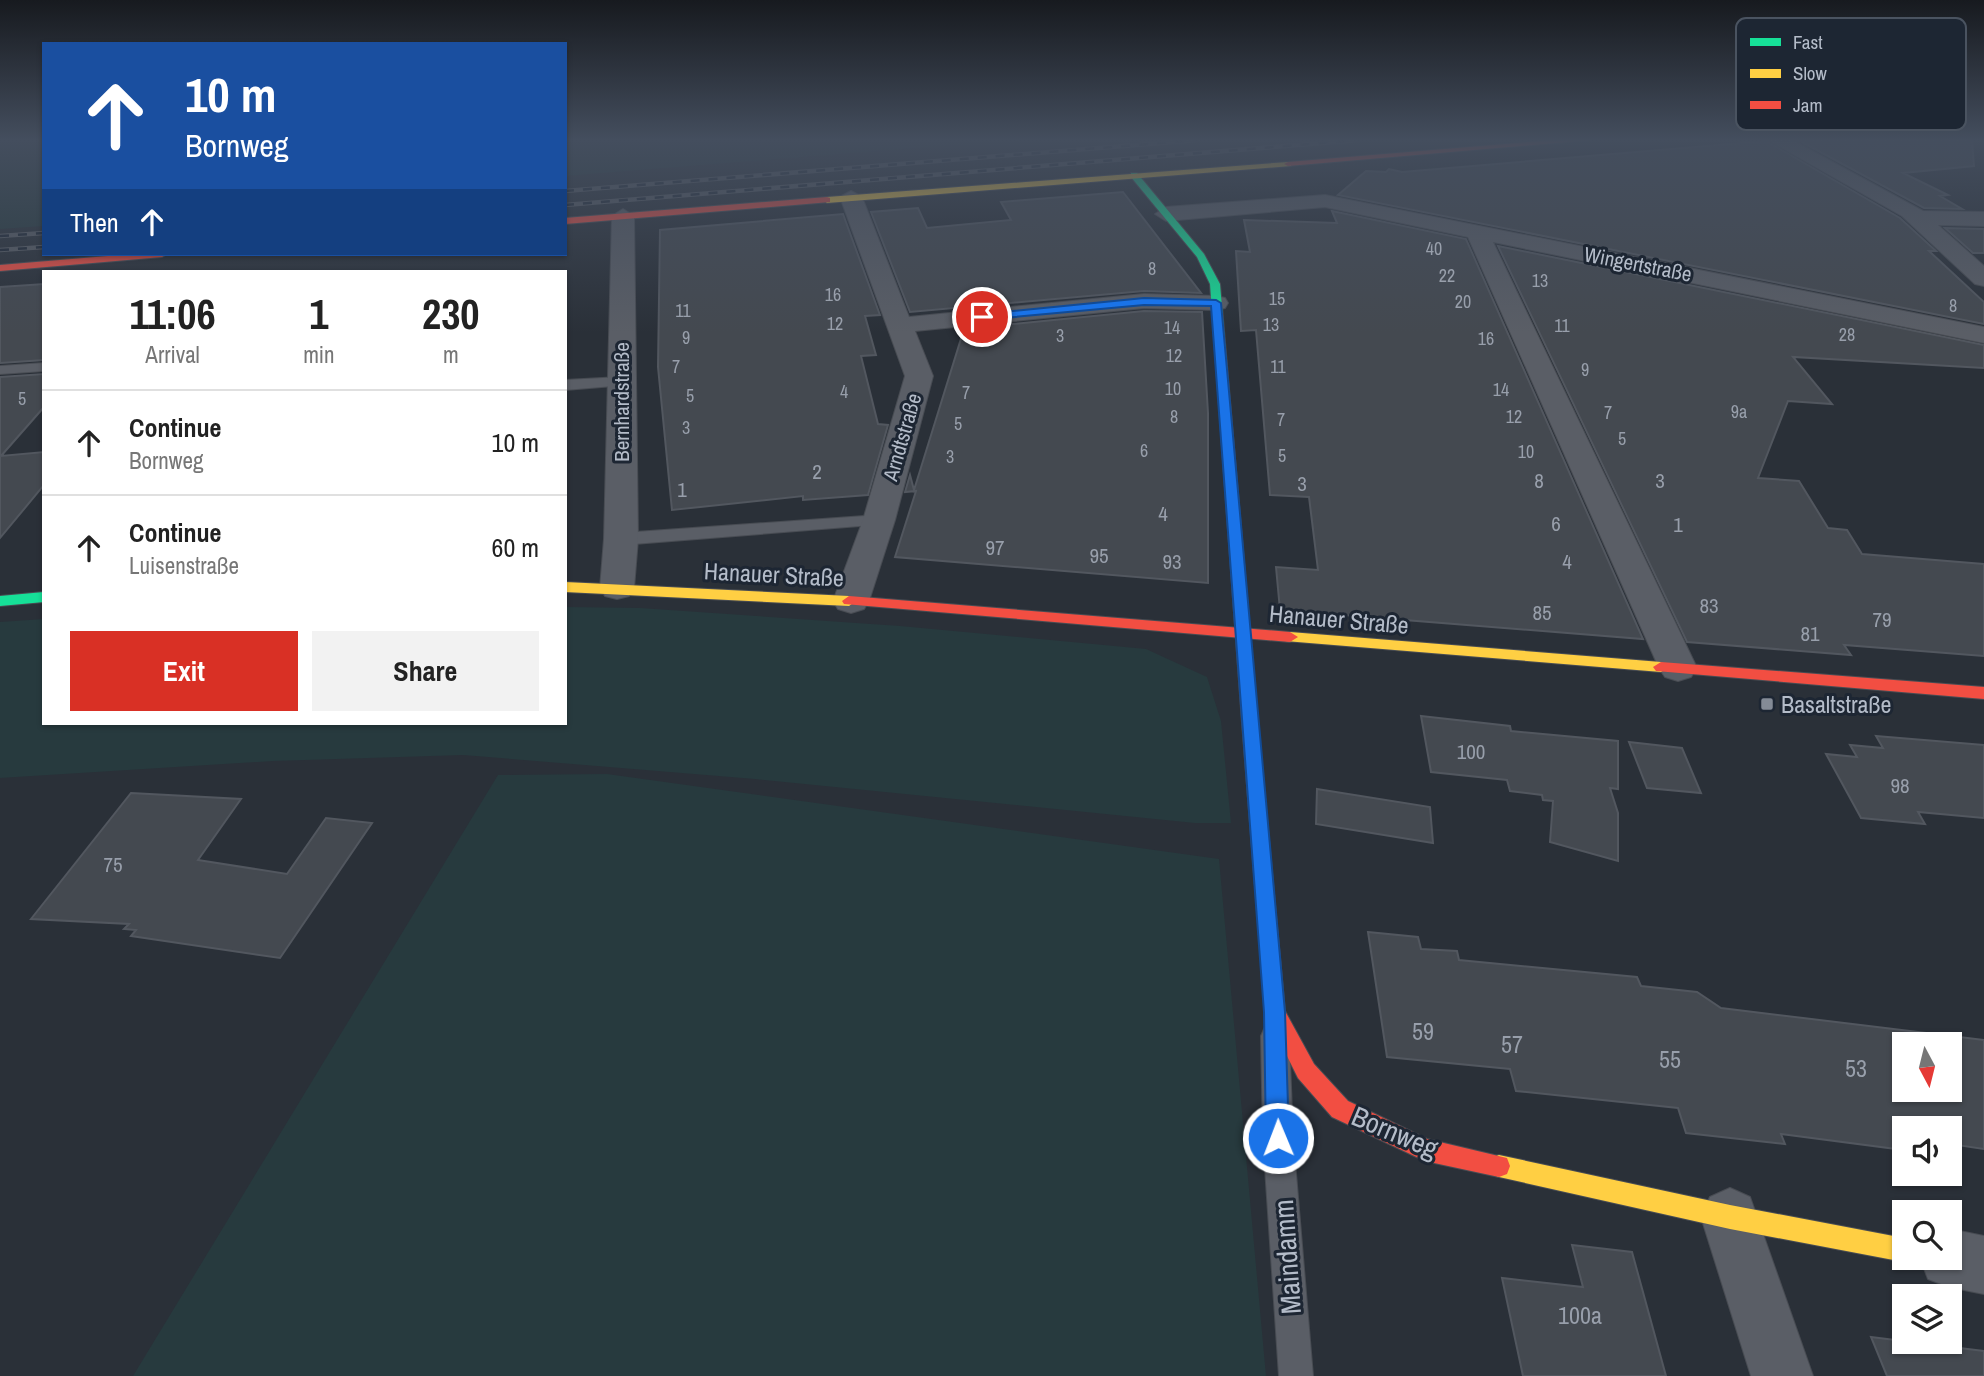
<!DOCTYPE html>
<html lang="en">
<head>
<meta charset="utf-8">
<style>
	body { margin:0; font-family:"Archivo Narrow",sans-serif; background:#f2f2f2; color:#222; height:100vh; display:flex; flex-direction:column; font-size:26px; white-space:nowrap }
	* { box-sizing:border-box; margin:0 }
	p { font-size:23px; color:#767676 }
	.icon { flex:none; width:38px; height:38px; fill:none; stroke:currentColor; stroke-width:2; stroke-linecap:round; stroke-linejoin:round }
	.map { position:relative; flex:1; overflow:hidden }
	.drawer { position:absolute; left:42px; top:270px; width:525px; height:455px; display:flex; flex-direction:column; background:#fff; border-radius:0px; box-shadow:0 2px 5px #0004 }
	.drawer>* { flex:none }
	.hud { position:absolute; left:42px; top:42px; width:525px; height:214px; border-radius:0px; box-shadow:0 2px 5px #0004; background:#1a4fa0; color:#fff; overflow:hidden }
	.needle { width:46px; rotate:173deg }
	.buttons { position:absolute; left:1892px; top:1032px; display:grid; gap:14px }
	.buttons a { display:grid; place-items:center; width:70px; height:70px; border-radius:0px; background:#fff; box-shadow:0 2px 5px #0004; font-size:35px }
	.pin { position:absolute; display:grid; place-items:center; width:60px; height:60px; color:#fff; margin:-30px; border:4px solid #fff; border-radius:50%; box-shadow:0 2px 7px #0007 }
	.me { position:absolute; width:77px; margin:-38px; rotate:359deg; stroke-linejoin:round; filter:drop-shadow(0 0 5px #0008) }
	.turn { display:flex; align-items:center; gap:24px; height:147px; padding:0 28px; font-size:32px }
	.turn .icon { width:91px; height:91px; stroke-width:2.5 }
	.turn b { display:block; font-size:49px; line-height:60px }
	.then { display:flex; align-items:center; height:66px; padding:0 28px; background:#0003; gap:14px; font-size:26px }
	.eta { display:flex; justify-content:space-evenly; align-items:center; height:119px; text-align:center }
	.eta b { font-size:42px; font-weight:700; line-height:49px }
	.cta { display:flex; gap:14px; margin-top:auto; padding:14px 28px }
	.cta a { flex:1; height:80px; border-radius:0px; background:#d93025; color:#fff; font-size:28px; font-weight:700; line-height:80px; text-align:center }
	.cta a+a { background:#f2f2f2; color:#222 }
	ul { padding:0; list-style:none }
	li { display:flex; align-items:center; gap:21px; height:105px; padding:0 28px; border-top:2px solid #e0e0e0 }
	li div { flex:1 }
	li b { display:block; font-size:26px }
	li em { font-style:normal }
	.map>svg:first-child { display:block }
	.green { fill:#273a3e }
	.building { fill:#444950; stroke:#52575f; stroke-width:2; fill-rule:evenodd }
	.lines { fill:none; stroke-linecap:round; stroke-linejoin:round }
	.lane-casing { stroke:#484c53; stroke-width:2 }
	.street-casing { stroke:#484c53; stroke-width:2 }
	.fast-casing { stroke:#484c53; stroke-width:2 }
	.slow-casing { stroke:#484c53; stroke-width:2 }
	.jam-casing { stroke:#484c53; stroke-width:2 }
	.lane { fill:#5a5e66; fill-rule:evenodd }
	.street { fill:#5a5e66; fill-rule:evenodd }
	.fast { fill:#16e098; fill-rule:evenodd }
	.slow { fill:#ffcf43; fill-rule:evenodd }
	.jam { fill:#f24e42; fill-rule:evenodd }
	.rail-casing { stroke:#595d64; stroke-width:4.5 }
	.rail { stroke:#1d2633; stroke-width:2.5; stroke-dasharray:9; stroke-linecap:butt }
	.route { fill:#1a73e8; stroke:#114b97; stroke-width:2 }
	.poi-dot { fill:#848b96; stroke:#1d2633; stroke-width:2.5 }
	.labels { text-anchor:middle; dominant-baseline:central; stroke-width:6; stroke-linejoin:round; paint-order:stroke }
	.far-number-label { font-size:18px; fill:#989fab }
	.far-street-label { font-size:21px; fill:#b4bcc9; stroke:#1d2633 }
	.number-label { font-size:21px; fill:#989fab }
	.street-label { font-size:24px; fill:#b4bcc9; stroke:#1d2633 }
	.poi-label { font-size:24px; fill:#b4bcc9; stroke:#1d2633; text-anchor:start }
	.near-number-label { font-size:24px; fill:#989fab }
	.near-street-label { font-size:28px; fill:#b4bcc9; stroke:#1d2633 }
	.key { fill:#1d2633; stroke:#4a5360; stroke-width:2 }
	.key-label { font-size:19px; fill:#b4bcc9 }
</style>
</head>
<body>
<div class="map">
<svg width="1984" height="1376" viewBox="0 0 1984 1376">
	<rect width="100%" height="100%" fill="#2a3038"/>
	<path class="green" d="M 0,140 L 44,140 L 44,226 L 0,229 Z
		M 565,140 L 952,140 L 965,144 L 565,176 Z
		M 565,607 L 640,608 L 900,626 L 1146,649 L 1207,677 L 1221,721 L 1231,823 L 1195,823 L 755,779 L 463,755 L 273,761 L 0,778 L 0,622 L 44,619 L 44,723 L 565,723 Z
		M 607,774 L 1219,859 L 1266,1376 L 133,1376 L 498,775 Z"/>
	<path class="building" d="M 1798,140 L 1972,140 L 1974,166 L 1903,173 L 1948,195 L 1940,196 L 1962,209 L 1924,208 Z
		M 1766,141 L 1900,218 L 1936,251 L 1929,251 L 1984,302 L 1984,324 L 1338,195 L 1366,171 L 1386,172 L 1389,169 L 1402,172 Z
		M 1123,192 L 1201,293 L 1144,291 L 910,312 L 871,212 L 918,208 L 927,228 L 1011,220 L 1001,202 Z
		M 1332,211 L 1466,239 L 1643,639 L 1280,610 L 1276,567 L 1318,570 L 1309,497 L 1270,495 L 1256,330 L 1241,331 L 1236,251 L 1250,252 L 1244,220 L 1337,223 Z
		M 843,214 L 880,315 L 865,316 L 876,355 L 861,356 L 878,424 L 888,425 L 868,495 L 803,500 L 803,496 L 672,510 L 658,367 L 660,230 Z
		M 1945,228 L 1984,229 L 1984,253 L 1973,253 Z
		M 1498,246 L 1984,345 L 1984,368 L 1793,357 L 1832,404 L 1788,401 L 1758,478 L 1799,481 L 1828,528 L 1847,530 L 1862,554 L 1984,564 L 1984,656 L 1844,645 L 1851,655 L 1687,642 Z
		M 44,284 L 44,360 L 0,363 L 0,287 Z
		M 1144,311 L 1202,312 L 1208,413 L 1208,583 L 895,557 L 916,491 L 905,492 L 910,475 L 914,490 L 964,329 Z
		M 44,374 L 44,407 L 1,456 L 44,452 L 44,485 L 0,538 L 0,377 Z
		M 1421,716 L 1510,726 L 1511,731 L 1618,741 L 1618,789 L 1610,788 L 1618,813 L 1618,861 L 1550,842 L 1553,801 L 1543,800 L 1542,795 L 1510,791 L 1507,780 L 1431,772 Z
		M 1876,736 L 1984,745 L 1984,818 L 1918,812 L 1925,824 L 1861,818 L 1826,754 L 1857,757 L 1850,745 L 1883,748 Z
		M 1629,742 L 1682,748 L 1701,793 L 1647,788 Z
		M 1317,789 L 1430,807 L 1433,843 L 1316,824 Z
		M 131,793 L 241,799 L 198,860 L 287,874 L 326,818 L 372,823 L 280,958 L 131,936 L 136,930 L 124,929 L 129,924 L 31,919 Z
		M 1368,932 L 1418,937 L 1421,949 L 1457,951 L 1459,960 L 1637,977 L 1641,986 L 1697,992 L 1721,1008 L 1984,1040 L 1984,1149 L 1950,1144 L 1950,1129 L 1904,1129 L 1904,1150 L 1781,1134 L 1785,1144 L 1686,1133 L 1678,1108 L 1516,1091 L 1510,1069 L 1387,1057 ZM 1904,1045 L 1950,1045 L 1950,1090 L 1904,1090 Z
		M 1572,1245 L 1632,1252 L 1666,1376 L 1523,1376 L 1502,1278 L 1583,1287 Z
		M 1871,1337 L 1984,1351 L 1984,1376 L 1887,1376 Z"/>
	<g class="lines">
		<g class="lane-casing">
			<path id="lane" d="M 44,363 L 44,371 L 0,374 L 0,366 Z
				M 621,377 L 629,382 L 626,385 L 565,390 L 565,380 Z
				M 879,515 L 885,516 L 888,520 L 885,524 L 621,545 L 612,539 L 621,533 Z
				M 1275,1023 L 1285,1027 L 1289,1036 L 1293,1138 L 1313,1376 L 1279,1376 L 1263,1138 L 1261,1036 L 1265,1027 Z"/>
		</g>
		<g class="street-casing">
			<path id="street" d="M 1768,140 L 1792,140 L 1923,211 L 1984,212 L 1984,226 L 1938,225 L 1984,266 L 1984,286 L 1975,284 L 1902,216 Z
				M 851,191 L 862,197 L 909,317 L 1144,294 L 1216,296 L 1225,298 L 1228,303 L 1225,308 L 1216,310 L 1144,308 L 915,331 L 933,376 L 895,520 L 869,601 L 864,609 L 851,613 L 838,609 L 833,601 L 863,520 L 905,376 L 840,197 Z
				M 1325,195 L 1984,327 L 1984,343 L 1493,242 L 1697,668 L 1691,677 L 1678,681 L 1665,677 L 1659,668 L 1468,237 L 1325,207 L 1166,221 L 1155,214 L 1166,207 Z
				M 623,209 L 634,216 L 638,539 L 634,588 L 629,596 L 617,599 L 605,596 L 600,588 L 604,539 L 612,216 Z
				M 1730,1188 L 1750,1197 L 1813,1376 L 1751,1376 L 1701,1217 L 1710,1197 Z
				M 1950,1229 L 1984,1236 L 1984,1294 L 1949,1287 L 1928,1279 L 1920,1258 L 1950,1258 Z"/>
		</g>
		<g class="fast-casing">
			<path id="fast" d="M 1131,173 L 1137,173 L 1204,254 L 1220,284 L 1234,447 L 1232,450 L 1228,451 L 1222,447 L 1210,284 L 1197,257 L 1131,177 Z
				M 44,592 L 44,602 L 0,606 L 0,596 Z"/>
		</g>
		<g class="slow-casing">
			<path id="slow" d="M 1288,162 L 1291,162 L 1291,166 L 827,203 L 823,200 L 827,197 Z
				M 1228,443 L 1234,447 L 1258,723 L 1256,727 L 1244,727 L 1242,723 L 1222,447 Z
				M 565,582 L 849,596 L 856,601 L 849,606 L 565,592 Z
				M 1290,632 L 1661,662 L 1669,667 L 1661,672 L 1285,641 L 1282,637 L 1285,633 Z
				M 1499,1155 L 1730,1205 L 1904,1238 L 1904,1258 L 1913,1258 L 1904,1262 L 1730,1229 L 1499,1177 L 1491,1174 L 1488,1166 L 1491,1158 Z"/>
		</g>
		<g class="jam-casing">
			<path id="jam" d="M 1552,140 L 1590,140 L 1288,166 L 1284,164 L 1288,162 Z
				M 827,197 L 830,198 L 830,202 L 565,224 L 565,218 Z
				M 132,254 L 167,254 L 162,257 L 0,271 L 0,265 Z
				M 849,596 L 1290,632 L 1298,637 L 1290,642 L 844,604 L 842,601 Z
				M 1661,662 L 1984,687 L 1984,699 L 1656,671 L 1653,667 Z
				M 1250,717 L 1256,719 L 1258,723 L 1285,1011 L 1314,1064 L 1348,1101 L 1427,1139 L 1507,1158 L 1510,1166 L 1507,1174 L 1499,1177 L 1425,1161 L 1332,1117 L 1298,1078 L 1265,1012 L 1242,723 L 1244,719 Z"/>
		</g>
		<use href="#lane" class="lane"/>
		<use href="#street" class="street"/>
		<use href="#fast" class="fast"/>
		<use href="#slow" class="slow"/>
		<use href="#jam" class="jam"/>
		<g class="rail-casing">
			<path id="rail" d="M 565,191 L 1198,140
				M 565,205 L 1359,140
				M 0,236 L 44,233
				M 0,250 L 44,247"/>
		</g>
		<use href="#rail" class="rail"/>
	</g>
	<linearGradient id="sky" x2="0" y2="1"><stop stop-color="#171a1f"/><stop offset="0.42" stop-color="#444e5e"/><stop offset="1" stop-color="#444e5e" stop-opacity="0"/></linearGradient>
	<rect width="1984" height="333" fill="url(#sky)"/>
	<path class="route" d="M 1144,298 L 1216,300 L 1221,303 L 1285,1012 L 1289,1138 L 1286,1146 L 1278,1150 L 1270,1146 L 1266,1138 L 1264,1012 L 1211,306 L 1144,305 L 982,320 L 977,317 L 982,314 Z"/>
	<rect class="poi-dot" x="1760" y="697" width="14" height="14" rx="3.5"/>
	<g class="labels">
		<g class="far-number-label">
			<text x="1434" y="248">40</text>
			<text x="1152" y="268">8</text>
			<text x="1447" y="275">22</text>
			<text x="1540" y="280">13</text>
			<text x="833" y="294">16</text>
			<text x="1277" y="298">15</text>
			<text x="1463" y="301">20</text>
			<text x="1953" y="305">8</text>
			<text x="683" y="310">11</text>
			<text x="835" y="323">12</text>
			<text x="1271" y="324">13</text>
			<text x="1562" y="325">11</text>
			<text x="1172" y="327">14</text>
			<text x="1847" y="334">28</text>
			<text x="1060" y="335">3</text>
			<text x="686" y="337">9</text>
			<text x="1486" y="338">16</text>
			<text x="1174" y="355">12</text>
			<text x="676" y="366">7</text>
			<text x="1278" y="366">11</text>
			<text x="1585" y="369">9</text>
			<text x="1173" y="388">10</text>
			<text x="1501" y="389">14</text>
			<text x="844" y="391">4</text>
			<text x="966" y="392">7</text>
			<text x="690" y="395">5</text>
			<text x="22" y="398">5</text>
			<text x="1739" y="411">9a</text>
			<text x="1608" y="412">7</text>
			<text x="1174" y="416">8</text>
			<text x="1514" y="416">12</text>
			<text x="1281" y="419">7</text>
			<text x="958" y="423">5</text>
			<text x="686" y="427">3</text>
			<text x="1622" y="438">5</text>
			<text x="1144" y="450">6</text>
			<text x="1526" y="451">10</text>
			<text x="1282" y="455">5</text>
			<text x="950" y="456">3</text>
		</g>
		<g class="far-street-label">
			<text transform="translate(1638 264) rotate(11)">Wingertstraße</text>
			<text transform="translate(621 402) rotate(-90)">Bernhardstraße</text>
			<text transform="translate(902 437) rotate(-74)">Arndtstraße</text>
		</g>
		<g class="number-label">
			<text x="817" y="471">2</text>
			<text x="1539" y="480">8</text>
			<text x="1660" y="480">3</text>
			<text x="1302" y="483">3</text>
			<text x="682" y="489">1</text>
			<text x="1163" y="513">4</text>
			<text x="1556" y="523">6</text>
			<text x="1678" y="524">1</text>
			<text x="995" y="547">97</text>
			<text x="1099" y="555">95</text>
			<text x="1172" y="561">93</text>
			<text x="1567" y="561">4</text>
			<text x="1709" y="605">83</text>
			<text x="1542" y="612">85</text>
			<text x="1882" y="619">79</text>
			<text x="1810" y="633">81</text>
			<text x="1471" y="751">100</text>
			<text x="1900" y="785">98</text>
			<text x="113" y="864">75</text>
		</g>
		<g class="street-label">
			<text transform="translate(774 574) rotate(3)">Hanauer Straße</text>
			<text transform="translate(1339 619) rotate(5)">Hanauer Straße</text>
		</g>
		<g class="poi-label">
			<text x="1781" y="704">Basaltstraße</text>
		</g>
		<g class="near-number-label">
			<text x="1423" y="1031">59</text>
			<text x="1512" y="1044">57</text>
			<text x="1670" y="1059">55</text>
			<text x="1856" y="1068">53</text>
			<text x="1580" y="1315">100a</text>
		</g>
		<g class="near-street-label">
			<text transform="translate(1395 1132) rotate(23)">Bornweg</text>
			<text transform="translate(1287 1257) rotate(-94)">Maindamm</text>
		</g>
	</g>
	<rect x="1736" y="18" width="230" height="112" rx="10" class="key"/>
	<rect x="1750" y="38" width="31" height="8" fill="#16e098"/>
	<rect x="1750" y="69" width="31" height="9" fill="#ffcf43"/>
	<rect x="1750" y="101" width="31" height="8" fill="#f24e42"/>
	<g class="key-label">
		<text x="1793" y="49">Fast</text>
		<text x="1793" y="80">Slow</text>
		<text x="1793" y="112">Jam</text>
	</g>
</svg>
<div class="buttons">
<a><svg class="needle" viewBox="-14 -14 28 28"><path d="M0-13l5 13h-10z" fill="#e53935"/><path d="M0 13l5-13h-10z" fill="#767676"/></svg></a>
<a><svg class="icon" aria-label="sound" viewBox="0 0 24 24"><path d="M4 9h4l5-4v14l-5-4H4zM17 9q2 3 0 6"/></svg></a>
<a><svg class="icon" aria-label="search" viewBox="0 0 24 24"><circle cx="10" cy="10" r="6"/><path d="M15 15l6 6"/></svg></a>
<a><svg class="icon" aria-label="layers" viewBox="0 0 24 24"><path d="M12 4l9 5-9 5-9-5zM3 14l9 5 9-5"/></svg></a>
</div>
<div class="pin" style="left:982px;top:317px;background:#d93025"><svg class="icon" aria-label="arrive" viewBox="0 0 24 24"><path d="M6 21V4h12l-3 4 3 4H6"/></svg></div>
<svg class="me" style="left:1278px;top:1138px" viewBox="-20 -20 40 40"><circle r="17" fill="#1a73e8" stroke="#fff" stroke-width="3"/><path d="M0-11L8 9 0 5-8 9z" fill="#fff"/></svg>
<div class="hud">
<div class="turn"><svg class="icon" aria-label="ahead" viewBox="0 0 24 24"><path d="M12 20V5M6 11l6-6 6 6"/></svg><div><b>10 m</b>Bornweg</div></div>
<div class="then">Then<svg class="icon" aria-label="ahead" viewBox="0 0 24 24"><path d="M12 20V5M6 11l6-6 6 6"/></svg></div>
</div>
<section class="drawer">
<div class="eta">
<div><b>11:06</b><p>Arrival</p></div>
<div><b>1</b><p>min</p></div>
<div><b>230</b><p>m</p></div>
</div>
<ul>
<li><svg class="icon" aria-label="ahead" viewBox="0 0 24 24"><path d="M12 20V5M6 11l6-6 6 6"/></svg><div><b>Continue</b><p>Bornweg</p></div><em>10 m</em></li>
<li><svg class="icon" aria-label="ahead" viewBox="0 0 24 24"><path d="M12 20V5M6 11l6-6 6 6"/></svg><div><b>Continue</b><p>Luisenstraße</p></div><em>60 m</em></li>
</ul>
<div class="cta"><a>Exit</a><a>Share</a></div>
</section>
</div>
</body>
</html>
